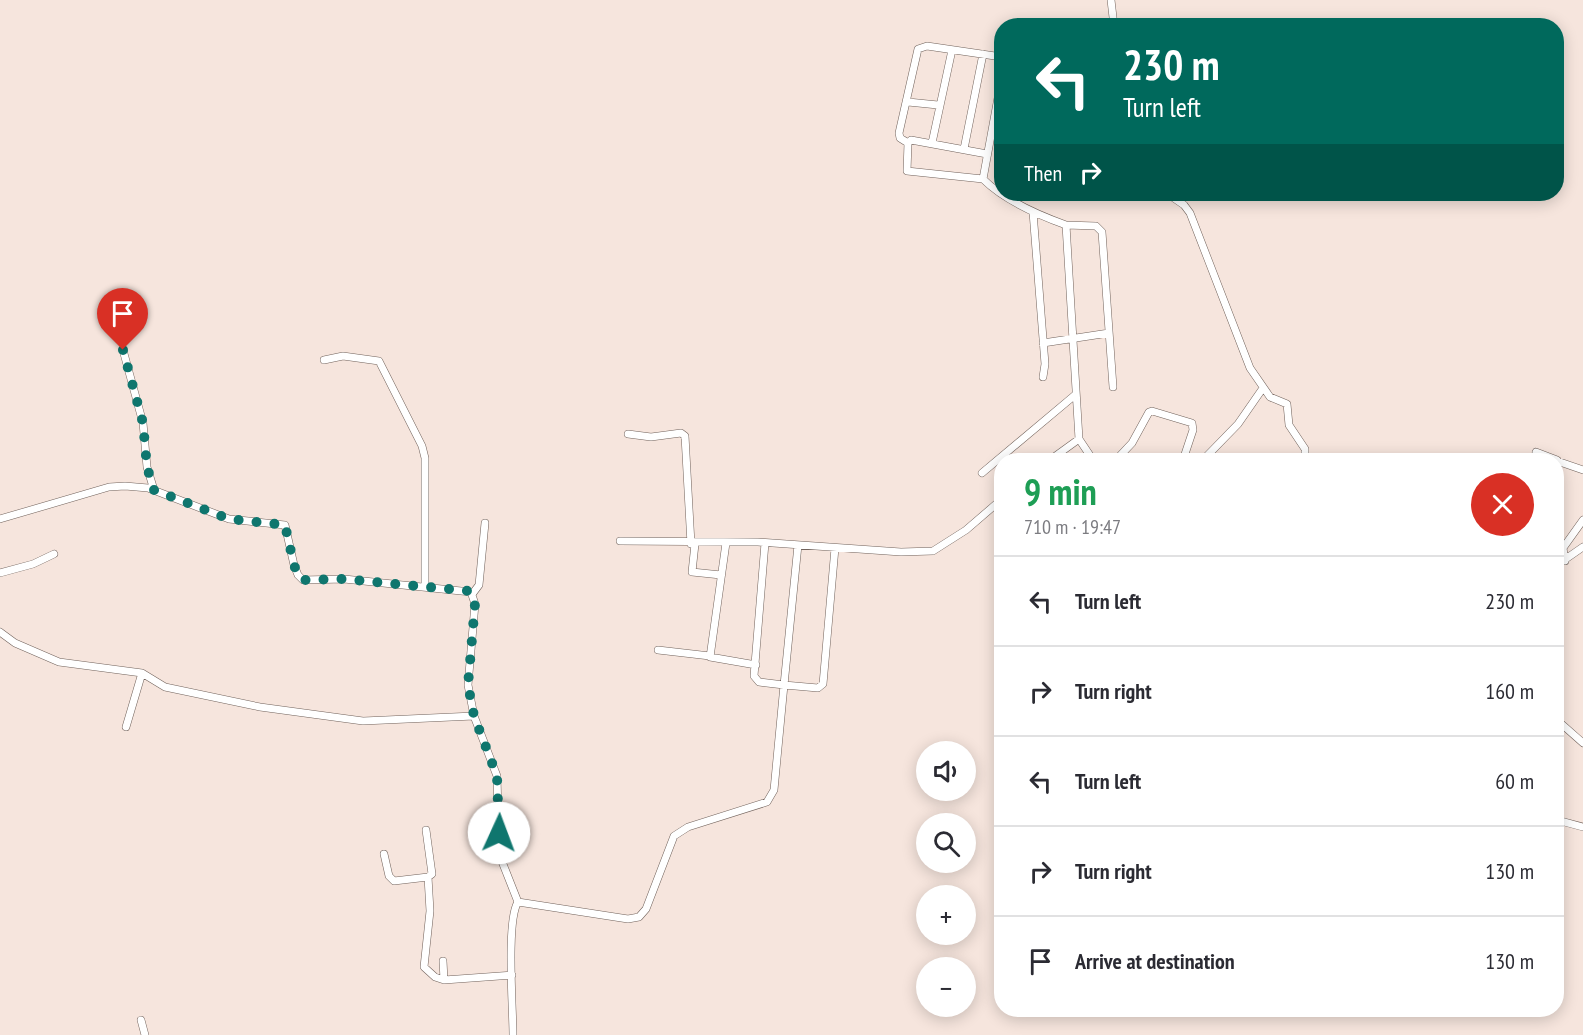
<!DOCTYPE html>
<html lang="en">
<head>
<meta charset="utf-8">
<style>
	body { margin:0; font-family:"PT Sans Narrow",sans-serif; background:#f7f7f7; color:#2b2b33; height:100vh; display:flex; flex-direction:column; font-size:22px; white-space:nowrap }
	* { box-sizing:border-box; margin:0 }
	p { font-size:20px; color:#7c7c81 }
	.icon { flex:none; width:33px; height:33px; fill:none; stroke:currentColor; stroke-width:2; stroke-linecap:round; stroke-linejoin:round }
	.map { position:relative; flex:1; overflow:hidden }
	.side { position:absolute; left:994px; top:453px; width:570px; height:564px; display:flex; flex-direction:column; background:#fff; border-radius:24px; box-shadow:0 3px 15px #0003 }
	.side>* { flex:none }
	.guide { position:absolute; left:994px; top:18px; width:570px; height:183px; border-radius:24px; box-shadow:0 3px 15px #0003; background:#00695c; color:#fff; overflow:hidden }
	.fabs { position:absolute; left:916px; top:741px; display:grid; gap:12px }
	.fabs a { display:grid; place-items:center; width:60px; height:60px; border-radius:50%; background:#fff; box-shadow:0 3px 15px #0003; font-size:30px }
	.pin { position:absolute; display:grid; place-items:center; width:51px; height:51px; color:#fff; margin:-62px -26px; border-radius:50% 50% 50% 0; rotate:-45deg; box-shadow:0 0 6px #0007 }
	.pin .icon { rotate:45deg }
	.me { position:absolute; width:66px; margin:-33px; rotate:2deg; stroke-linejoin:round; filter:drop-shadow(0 0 4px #0008) }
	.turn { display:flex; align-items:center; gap:21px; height:126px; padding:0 30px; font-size:27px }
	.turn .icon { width:78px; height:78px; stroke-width:2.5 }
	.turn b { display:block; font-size:42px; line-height:51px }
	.then { display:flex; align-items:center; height:57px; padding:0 30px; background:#0003; gap:12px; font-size:22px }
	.round { display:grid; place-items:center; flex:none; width:63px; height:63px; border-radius:32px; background:#f7f7f7 }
	.overview { display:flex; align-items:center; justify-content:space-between; height:102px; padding:0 30px }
	h1 { font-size:36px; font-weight:800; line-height:45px; color:#1e9e55 }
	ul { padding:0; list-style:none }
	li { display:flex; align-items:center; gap:18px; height:90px; padding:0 30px; border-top:2px solid #e1e1e2 }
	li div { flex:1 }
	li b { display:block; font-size:22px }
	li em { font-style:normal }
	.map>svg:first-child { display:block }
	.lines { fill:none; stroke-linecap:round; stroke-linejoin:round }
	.street-casing { stroke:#71625b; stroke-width:8 }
	.street { stroke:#fff; stroke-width:7 }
	.route { stroke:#0f766e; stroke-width:10; stroke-dasharray:0 18 }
</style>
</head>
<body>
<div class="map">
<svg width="1583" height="1035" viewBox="0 0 1583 1035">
	<rect width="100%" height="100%" fill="#f6e5dd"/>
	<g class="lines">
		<g class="street-casing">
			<path id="street" d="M 1111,0 L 1114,26
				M 1002,76 L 983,179 C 1005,201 1038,215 1066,225 L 1079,439 L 1093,460
				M 908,102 L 938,105
				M 908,143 L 900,138 L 899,133 L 918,49 L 927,46 L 995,56 L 1002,60
				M 932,143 L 952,50
				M 964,149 L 983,54
				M 983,179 L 907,171 L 908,143 L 911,140 L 987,154
				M 1168,194 L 1184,205 L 1190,213 L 1250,368 L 1270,397 L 1287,404 L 1289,425 L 1305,449 L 1305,460
				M 1033,212 L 1045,364 L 1043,377
				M 1066,225 L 1096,226 L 1102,232 L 1113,387
				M 1043,343 L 1109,333
				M 123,350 L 143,423 L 147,467 L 154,490
				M 324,360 L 343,356 L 379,361 L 422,446 L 425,458 L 425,587
				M 628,434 L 651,437 L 681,433 L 685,436 L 691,544
				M 1536,452 L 1557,460
				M 1050,460 L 1079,439
				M 1116,460 L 1132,443 L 1149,412 L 1152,411 L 1192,423 L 1193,430 L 1183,460
				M 1203,460 L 1238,424 L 1263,388
				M 1557,461 L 1583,470
				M 982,473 L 1075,395
				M 0,519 L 109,487 L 125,486 L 148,488 L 229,519 L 285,525 L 294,565 L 298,575 L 303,580 L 344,579 L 471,592 L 475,604 L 468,685 L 474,716 L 497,776 L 499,854 L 518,902
				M 620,541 L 758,542 L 901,552 L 933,551 L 966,530 L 1002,499
				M 726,543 L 710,657 L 756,665
				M 765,543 L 754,676 L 759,682 L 784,685 L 798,545
				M 695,544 L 692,572 L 721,575
				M 1565,561 L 1563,548 L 1583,520
				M 1557,565 L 1583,547
				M 0,573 L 33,564 L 54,554
				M 473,593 L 479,585 L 485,523
				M 0,632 L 15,643 L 59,662 L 142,673 L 165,687 L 260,707 L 363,721 L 474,716
				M 658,650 L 710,656
				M 1557,720 L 1583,743
				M 126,727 L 142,673
				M 1557,820 L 1583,827
				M 426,830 L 432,874 L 428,877
				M 384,854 L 389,876 L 394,881 L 428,877 L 430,911 L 424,967 L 435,977 L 444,980
				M 443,961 L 444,980 L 512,975
				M 141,1020 L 145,1035
				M 513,1035 C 513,1009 506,920 518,902 L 628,919 L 639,917 L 646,909 L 674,836 L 688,827 L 767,802 L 774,790 L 784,685 L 818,688 L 823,684 L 835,548"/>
		</g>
		<use href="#street" class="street"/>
	</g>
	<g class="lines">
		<path class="route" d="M 123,350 L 143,423 L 147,467 L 154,490 L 229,519 L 285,525 L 294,565 L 298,575 L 303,580 L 344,579 L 469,591 L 475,604 L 468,685 L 474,716 L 497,776 L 499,833"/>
	</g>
</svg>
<div class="fabs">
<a><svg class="icon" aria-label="sound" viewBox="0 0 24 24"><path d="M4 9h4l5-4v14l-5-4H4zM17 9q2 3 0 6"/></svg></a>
<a><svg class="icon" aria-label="search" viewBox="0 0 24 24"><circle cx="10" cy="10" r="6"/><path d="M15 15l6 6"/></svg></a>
<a>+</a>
<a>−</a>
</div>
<div class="pin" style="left:123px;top:350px;background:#d93025"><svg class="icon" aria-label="arrive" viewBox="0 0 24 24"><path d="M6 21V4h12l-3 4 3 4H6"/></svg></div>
<svg class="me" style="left:499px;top:833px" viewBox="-20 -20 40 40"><circle r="19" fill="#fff"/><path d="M0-13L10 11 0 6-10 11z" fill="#0f766e"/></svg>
<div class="guide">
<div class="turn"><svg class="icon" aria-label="left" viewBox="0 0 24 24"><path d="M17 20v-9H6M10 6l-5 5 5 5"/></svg><div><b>230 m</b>Turn left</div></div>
<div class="then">Then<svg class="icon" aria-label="right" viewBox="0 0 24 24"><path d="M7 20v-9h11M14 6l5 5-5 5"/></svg></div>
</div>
<section class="side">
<div class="overview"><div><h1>9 min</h1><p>710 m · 19:47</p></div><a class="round" style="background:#d93025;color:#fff"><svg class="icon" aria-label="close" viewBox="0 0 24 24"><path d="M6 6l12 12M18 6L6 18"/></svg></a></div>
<ul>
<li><svg class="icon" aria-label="left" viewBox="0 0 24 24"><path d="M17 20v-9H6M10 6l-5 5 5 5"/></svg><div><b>Turn left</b></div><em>230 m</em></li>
<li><svg class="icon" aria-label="right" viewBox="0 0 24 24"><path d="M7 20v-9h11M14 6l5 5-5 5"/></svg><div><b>Turn right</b></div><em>160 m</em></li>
<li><svg class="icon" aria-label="left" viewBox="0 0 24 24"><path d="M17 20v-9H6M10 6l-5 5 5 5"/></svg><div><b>Turn left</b></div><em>60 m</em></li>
<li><svg class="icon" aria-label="right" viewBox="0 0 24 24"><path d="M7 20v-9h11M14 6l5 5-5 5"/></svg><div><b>Turn right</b></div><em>130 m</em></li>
<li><svg class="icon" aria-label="arrive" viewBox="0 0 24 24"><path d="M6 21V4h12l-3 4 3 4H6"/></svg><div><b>Arrive at destination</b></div><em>130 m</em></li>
</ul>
</section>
</div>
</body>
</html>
